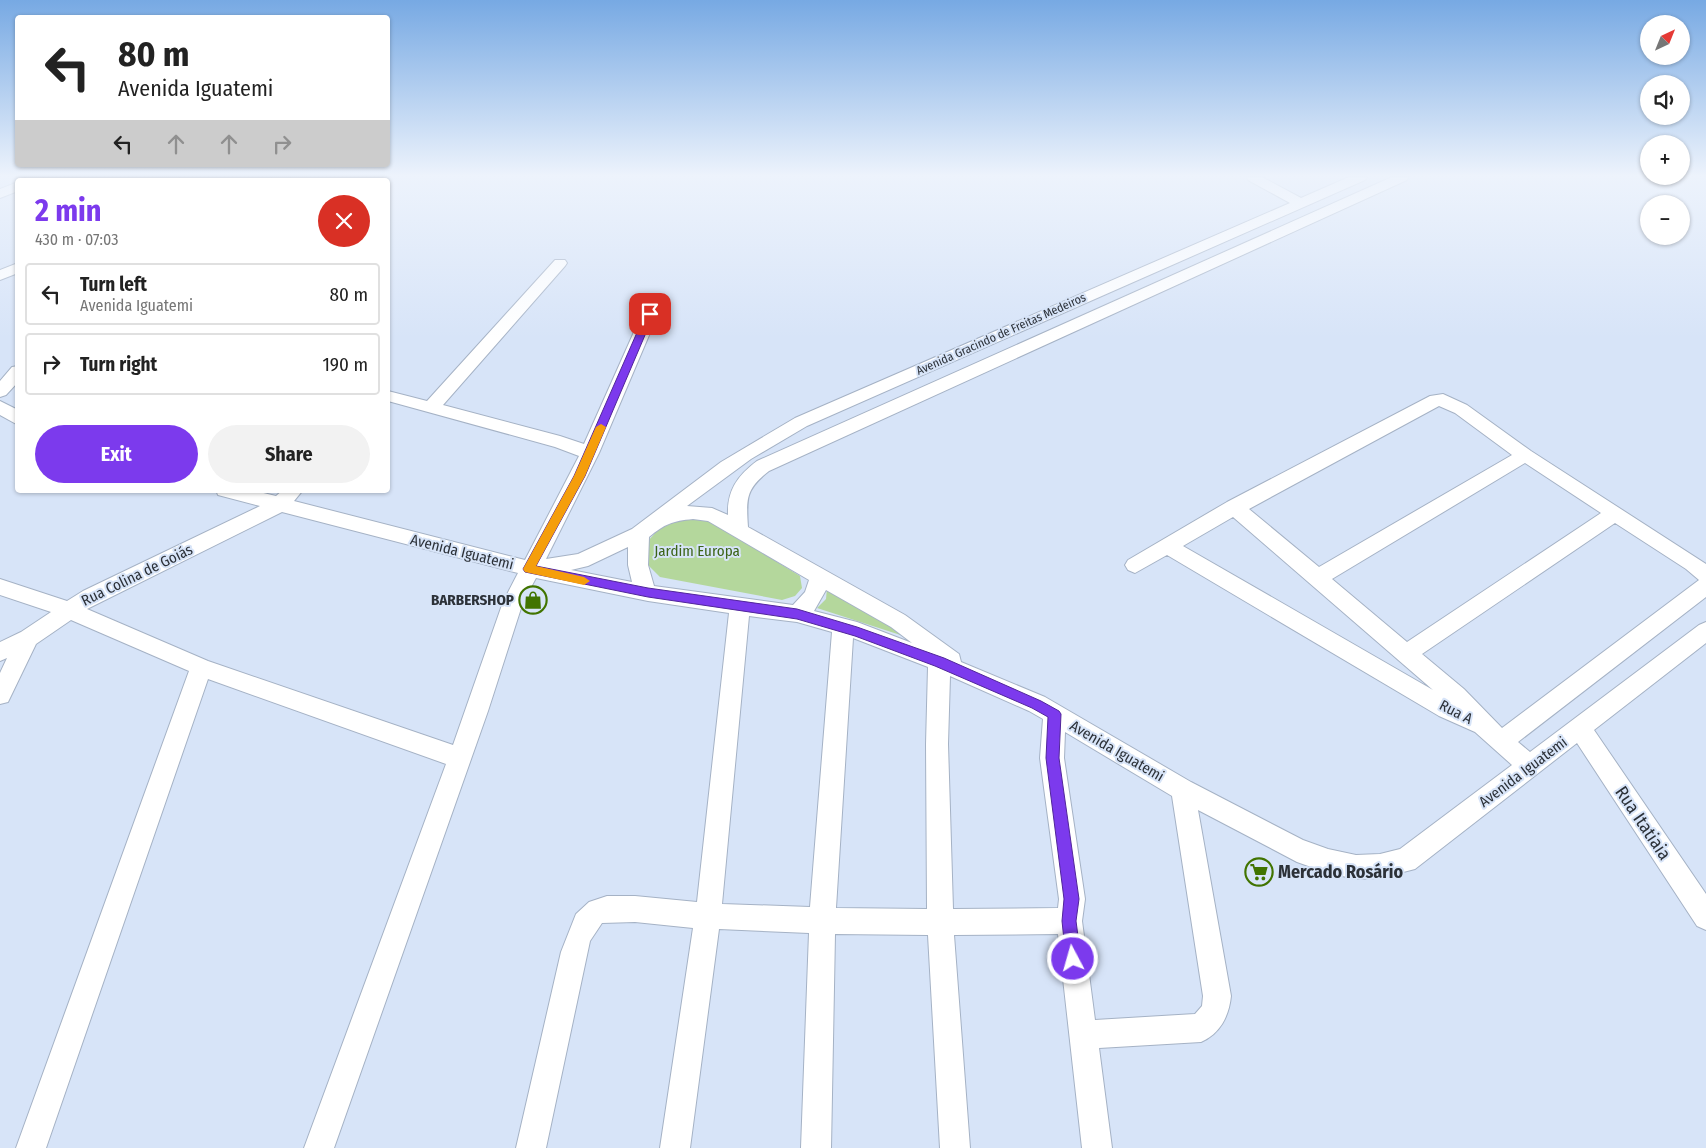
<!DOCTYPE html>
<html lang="en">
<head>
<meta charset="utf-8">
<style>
	body { margin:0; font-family:"Fira Sans Condensed",sans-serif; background:#f2f2f2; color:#222; height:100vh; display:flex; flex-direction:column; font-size:19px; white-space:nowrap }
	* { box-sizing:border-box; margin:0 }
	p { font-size:16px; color:#767676 }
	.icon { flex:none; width:28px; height:28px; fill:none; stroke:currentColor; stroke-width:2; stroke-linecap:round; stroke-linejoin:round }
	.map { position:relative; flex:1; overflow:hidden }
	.panel { position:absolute; left:15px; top:178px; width:375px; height:315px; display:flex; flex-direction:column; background:#fff; border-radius:5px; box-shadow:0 1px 4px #0004 }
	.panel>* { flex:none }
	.top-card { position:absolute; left:15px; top:15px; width:375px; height:152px; border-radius:5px; box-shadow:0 1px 4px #0004; background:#fff; color:#222; overflow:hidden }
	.needle { width:32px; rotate:43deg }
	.buttons { position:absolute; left:1640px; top:15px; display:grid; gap:10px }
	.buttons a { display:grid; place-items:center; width:50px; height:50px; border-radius:50%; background:#fff; box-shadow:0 1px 4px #0004; font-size:25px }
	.pin { position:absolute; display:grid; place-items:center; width:42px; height:42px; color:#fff; margin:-21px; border-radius:10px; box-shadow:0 2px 8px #0006 }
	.me { position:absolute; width:55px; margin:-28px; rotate:354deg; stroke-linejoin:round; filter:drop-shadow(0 0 4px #0008) }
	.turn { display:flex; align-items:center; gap:18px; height:105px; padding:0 20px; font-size:22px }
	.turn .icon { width:65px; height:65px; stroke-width:2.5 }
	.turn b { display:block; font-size:35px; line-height:42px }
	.lanes { display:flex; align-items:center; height:48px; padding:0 20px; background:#0003; justify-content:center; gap:25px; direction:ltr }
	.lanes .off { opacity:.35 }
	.round { display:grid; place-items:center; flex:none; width:52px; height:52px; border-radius:26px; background:#f2f2f2 }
	.overview { display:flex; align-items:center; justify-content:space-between; height:85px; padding:0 20px }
	h1 { font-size:30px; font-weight:700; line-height:38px; color:#7c3aed }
	.primary-button { display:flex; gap:10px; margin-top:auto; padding:10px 20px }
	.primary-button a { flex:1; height:58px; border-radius:30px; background:#7c3aed; color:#fff; font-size:20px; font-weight:700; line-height:58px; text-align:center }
	.primary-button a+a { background:#f2f2f2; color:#222 }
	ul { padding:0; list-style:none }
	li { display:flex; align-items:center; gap:15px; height:62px; margin:0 10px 8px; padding:0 10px; border:2px solid #e0e0e0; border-radius:5px }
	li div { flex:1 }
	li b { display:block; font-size:19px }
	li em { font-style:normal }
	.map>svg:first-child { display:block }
	.green { fill:#b4d79c }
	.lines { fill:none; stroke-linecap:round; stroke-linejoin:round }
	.street-casing { stroke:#a5b2c5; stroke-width:2 }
	.street { fill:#fff; fill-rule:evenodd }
	.route { fill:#7c3aed; stroke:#51269a }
	.slow { fill:#f59e0b }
	.labels { text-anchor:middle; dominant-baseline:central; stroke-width:4; stroke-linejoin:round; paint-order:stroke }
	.far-street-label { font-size:12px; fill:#2c3138; stroke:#d7e4f8 }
	.park-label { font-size:15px; fill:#3c6418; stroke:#d7e4f8 }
	.street-label { font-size:15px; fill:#2c3138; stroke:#d7e4f8 }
	.poi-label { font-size:15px; font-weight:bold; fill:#2c3138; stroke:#d7e4f8; text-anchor:end }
	.near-street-label { font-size:18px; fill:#2c3138; stroke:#d7e4f8 }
	.near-poi-label { font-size:18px; font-weight:bold; fill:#2c3138; stroke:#d7e4f8; text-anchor:start }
</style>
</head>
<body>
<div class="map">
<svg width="1706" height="1148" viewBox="0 0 1706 1148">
	<rect width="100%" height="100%" fill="#d7e4f8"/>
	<path class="green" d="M 681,519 L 707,519 L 800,576 L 802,588 L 795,596 L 782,600 L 660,577 L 648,565 L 647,542 L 659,529 Z
		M 827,588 L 919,641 L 817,608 L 826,599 Z"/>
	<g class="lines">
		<g class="street-casing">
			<path id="street" d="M 26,177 L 43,177 L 40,180 L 23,180 Z
				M 159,177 L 178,177 L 182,180 L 162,180 Z
				M 273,177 L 290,177 L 287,180 L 270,180 Z
				M 292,177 L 308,177 L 305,180 L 289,180 Z
				M 1247,177 L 1262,177 L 1301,198 L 1349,177 L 1367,177 L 1365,180 L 807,426 L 751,459 L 687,506 L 712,508 L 728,515 C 727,491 737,476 757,461 L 1392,177 L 1408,177 L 1407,180 L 769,471 C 746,489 746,498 748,527 L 905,615 L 959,654 L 961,662 L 1045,697 L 1191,782 L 1303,840 L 1328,849 L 1356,855 L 1380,854 L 1400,849 L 1512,765 L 1475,732 L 1439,716 L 1167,555 L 1135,573 L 1128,570 L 1125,565 L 1128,560 L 1227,502 L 1430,396 L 1443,394 L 1467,405 L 1531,451 L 1706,564 L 1706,597 L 1518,742 L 1530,752 L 1699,625 L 1706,622 L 1706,643 L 1594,730 L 1706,894 L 1706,930 L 1697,926 L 1577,743 L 1415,869 L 1380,878 L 1356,879 L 1328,873 L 1297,862 L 1198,810 L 1231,996 C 1229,1016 1220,1034 1201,1042 L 1099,1048 L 1112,1148 L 1082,1148 L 1058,934 L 954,935 L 970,1148 L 940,1148 L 928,935 L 835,934 L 831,1148 L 801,1148 L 809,933 L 719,929 L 690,1148 L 660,1148 L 693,928 L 635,922 L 602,923 L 590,941 L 546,1148 L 516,1148 L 561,952 L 576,914 L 589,902 L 607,896 L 635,896 L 697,902 L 729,613 L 648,601 L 536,578 L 523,602 L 488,711 L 334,1148 L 304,1148 L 446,764 L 208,679 L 46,1148 L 16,1148 L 189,671 L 71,620 L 36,644 L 8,702 L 0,704 L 0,673 L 7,658 L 0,661 L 0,642 L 21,632 L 51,612 L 0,595 L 0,579 L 67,601 L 83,591 L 260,506 L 218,495 L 216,490 L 251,490 L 276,496 L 283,490 L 303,490 L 294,501 L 525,560 L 579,456 L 555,447 L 388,401 L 388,391 L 427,401 L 555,260 L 565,260 L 567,263 L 565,266 L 443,405 L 560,436 L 584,444 L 642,314 L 636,298 L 639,295 L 649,295 L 658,314 L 599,453 L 546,559 L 578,554 L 632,529 L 721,462 L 795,418 L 1290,203 L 1248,180 ZM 1439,406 L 1455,413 L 1512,455 L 1319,567 L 1249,509 ZM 1525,463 L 1601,513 L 1407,642 L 1332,579 ZM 282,512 L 518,573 L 503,602 L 453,745 L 208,661 L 87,609 ZM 1233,517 L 1433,690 L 1183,546 ZM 693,519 L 708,521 L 809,580 L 805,592 L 793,605 L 654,586 L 648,565 L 649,537 C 665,524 672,521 693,519 ZM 1615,523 L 1686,569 L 1699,580 L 1502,728 L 1464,689 L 1422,654 ZM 628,547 L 628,565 L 632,582 L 571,570 L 588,566 ZM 826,590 L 891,627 L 912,643 L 857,622 L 814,611 ZM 749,616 L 797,622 L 832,632 L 810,907 L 722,904 ZM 853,638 L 928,667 L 926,744 L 927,909 L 836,908 ZM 950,676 L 1029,711 L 1043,719 L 1040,758 L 1059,899 L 1058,908 L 953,909 L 948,744 ZM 1065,732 L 1172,796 L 1203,996 L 1202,1006 L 1195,1014 L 1095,1020 L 1082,921 L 1085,899 L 1064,758 Z
				M 18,182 L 18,191 L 0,198 L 0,189 Z
				M 18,263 L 18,273 L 0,280 L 0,270 Z
				M 18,366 L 18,382 L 6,395 L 0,397 L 0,381 L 12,367 Z
				M 0,401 L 18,410 L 18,425 L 0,415 Z"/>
		</g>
		<use href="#street" class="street"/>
	</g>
	<linearGradient id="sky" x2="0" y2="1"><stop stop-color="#77a9e3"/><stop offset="0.52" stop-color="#edf3fc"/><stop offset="1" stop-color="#edf3fc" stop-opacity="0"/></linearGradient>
	<rect width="1706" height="338" fill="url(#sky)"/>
	<path class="route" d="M 646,312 L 650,312 L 654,314 L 585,476 L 536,566 L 648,588 L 797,609 L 857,627 L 944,658 L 1041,701 L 1059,711 L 1061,714 L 1059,758 L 1079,899 L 1076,921 L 1081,959 L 1079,965 L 1073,967 L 1068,965 L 1066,959 L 1062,921 L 1064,899 L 1046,758 L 1048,717 L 1032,708 L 935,666 L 855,636 L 797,619 L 648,597 L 525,572 L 523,569 L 574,476 Z"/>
	<path class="slow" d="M 601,424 L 606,427 L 585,476 L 536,566 L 584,577 L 590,581 L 584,585 L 525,572 L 523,569 L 574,476 L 596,427 Z"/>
	<defs>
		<g id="shop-ring" transform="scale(1.4375)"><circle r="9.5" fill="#d7e4f8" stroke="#417400" stroke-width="1.5"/><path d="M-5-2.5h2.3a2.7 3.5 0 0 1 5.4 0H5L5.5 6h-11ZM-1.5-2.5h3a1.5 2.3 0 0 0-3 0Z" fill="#417400"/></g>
		<g id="supermarket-ring" transform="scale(1.4375)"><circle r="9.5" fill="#d7e4f8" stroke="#417400" stroke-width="1.5"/><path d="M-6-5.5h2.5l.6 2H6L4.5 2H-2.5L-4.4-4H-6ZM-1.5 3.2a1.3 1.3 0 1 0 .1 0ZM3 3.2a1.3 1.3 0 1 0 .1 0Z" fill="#417400"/></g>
	</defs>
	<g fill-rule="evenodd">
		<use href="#shop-ring" x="533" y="600"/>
		<use href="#supermarket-ring" x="1259" y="872"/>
	</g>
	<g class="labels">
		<g class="far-street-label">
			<text transform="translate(1001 334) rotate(-24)">Avenida Gracindo de Freitas Medeiros</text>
		</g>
		<g class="park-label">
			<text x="697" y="551">Jardim Europa</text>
		</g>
		<g class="street-label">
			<text transform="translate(462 552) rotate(14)">Avenida Iguatemi</text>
			<text transform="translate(137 575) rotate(-26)">Rua Colina de Goiás</text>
			<text transform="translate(1456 712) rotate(27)">Rua A</text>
			<text transform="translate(1117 751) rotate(30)">Avenida Iguatemi</text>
			<text transform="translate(1523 772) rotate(-37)">Avenida Iguatemi</text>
		</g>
		<g class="poi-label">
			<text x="514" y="600">BARBERSHOP</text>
		</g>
		<g class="near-street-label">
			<text transform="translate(1643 823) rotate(56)">Rua Itatiaia</text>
		</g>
		<g class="near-poi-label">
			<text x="1278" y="872">Mercado Rosário</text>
		</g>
	</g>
</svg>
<div class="buttons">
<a><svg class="needle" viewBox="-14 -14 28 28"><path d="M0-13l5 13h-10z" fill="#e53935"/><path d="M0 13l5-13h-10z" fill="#767676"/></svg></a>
<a><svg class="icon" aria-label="sound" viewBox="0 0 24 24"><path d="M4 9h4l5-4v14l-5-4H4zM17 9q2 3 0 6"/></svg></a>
<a>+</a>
<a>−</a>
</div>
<div class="pin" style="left:650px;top:314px;background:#d93025"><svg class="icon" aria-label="arrive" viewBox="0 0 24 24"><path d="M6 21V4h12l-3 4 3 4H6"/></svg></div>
<svg class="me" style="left:1073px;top:959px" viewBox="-20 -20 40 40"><circle r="17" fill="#7c3aed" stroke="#fff" stroke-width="3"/><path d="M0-11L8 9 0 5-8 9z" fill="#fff"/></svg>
<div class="top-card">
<div class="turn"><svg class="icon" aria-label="left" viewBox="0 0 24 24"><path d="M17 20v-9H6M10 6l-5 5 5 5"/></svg><div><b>80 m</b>Avenida Iguatemi</div></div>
<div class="lanes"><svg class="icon" aria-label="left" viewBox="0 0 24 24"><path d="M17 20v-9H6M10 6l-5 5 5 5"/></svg><svg class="icon off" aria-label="ahead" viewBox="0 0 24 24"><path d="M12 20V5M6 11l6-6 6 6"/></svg><svg class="icon off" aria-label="ahead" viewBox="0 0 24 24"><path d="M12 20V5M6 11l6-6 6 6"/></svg><svg class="icon off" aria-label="right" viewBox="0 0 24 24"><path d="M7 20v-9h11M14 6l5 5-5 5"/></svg></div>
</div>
<section class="panel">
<div class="overview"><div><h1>2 min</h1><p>430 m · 07:03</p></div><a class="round" style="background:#d93025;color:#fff"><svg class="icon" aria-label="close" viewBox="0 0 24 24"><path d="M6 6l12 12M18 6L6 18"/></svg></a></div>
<ul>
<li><svg class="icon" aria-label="left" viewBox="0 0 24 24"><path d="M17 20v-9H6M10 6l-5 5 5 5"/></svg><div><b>Turn left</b><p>Avenida Iguatemi</p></div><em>80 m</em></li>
<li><svg class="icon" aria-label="right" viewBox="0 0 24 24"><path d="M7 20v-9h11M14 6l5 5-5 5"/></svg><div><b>Turn right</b></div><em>190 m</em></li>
</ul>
<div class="primary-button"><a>Exit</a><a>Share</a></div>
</section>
</div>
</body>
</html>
